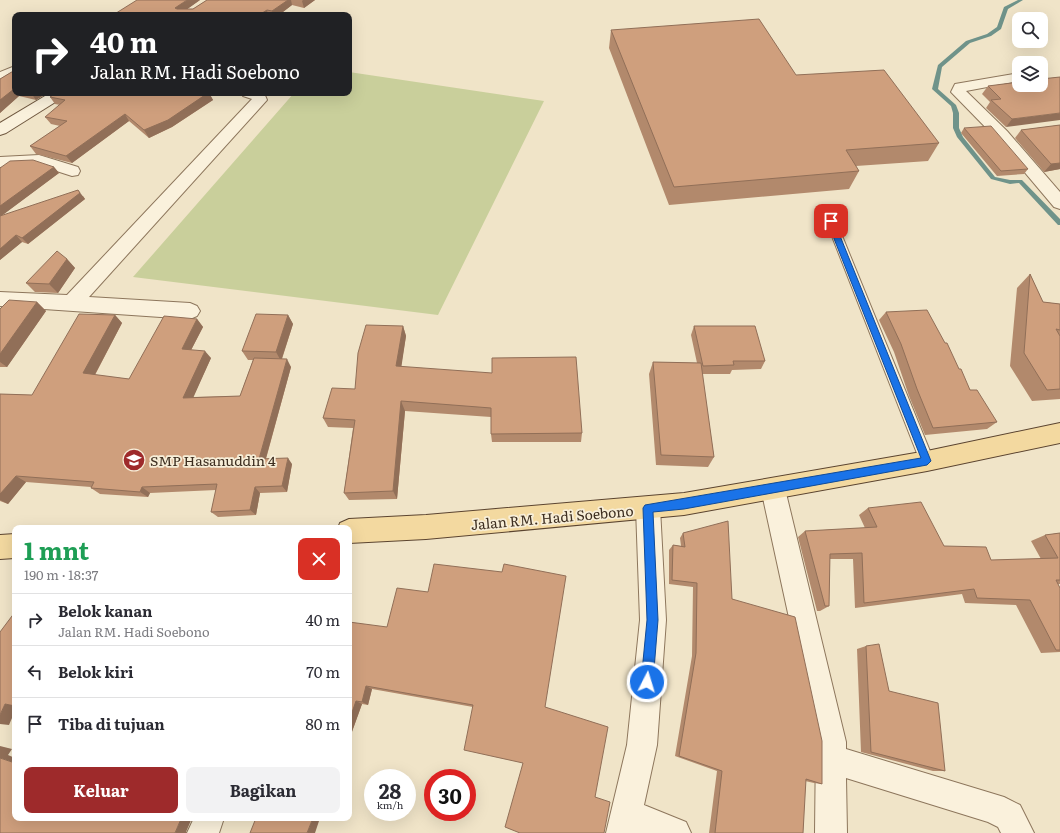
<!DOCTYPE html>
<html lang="id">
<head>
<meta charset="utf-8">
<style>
	body { margin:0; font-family:Literata,serif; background:#f2f2f3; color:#2b2b33; height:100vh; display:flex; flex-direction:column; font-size:15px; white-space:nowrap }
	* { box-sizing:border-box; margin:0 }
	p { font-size:13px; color:#7c7c81 }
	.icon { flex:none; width:22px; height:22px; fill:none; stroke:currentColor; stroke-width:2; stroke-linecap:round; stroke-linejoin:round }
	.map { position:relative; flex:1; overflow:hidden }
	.side { position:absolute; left:12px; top:525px; width:340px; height:296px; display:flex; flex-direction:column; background:#fff; border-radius:8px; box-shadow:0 4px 16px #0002 }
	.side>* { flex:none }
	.top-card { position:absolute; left:12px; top:12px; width:340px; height:84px; border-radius:8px; box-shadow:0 4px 16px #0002; background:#202124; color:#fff; overflow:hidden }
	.tools { position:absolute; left:1012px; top:12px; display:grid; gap:8px }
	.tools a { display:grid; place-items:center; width:36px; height:36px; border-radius:8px; background:#fff; box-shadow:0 4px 16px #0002; font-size:20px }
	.speed { position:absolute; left:364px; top:769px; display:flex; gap:8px; font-size:20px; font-weight:700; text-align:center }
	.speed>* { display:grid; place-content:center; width:52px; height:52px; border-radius:50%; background:#fff; box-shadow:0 4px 16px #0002; line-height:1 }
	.speed small { font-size:10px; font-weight:400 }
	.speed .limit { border:6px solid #d22; background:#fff; color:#111 }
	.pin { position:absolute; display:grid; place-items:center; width:34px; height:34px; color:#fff; margin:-17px; border-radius:8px; box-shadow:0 2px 6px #0006 }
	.me { position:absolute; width:44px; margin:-22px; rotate:5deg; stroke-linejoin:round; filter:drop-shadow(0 0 3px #0008) }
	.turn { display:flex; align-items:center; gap:14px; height:84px; padding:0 12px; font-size:18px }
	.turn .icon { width:52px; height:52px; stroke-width:2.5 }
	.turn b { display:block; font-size:28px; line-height:34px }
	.round { display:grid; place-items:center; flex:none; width:42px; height:42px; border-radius:8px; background:#f2f2f3 }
	.head { display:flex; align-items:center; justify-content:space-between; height:68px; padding:0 12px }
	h1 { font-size:24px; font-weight:700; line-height:30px; color:#1e9e55 }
	.cta { display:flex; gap:8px; margin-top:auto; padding:8px 12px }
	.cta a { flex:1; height:46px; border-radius:8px; background:#9e2a2b; color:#fff; font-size:16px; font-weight:700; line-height:46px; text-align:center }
	.cta a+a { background:#f2f2f3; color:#2b2b33 }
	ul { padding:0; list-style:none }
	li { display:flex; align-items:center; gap:12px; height:52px; padding:0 12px; border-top:1px solid #e1e1e2 }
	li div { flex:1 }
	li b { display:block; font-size:15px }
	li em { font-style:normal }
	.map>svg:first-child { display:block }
	.green { fill:#c9cf9b }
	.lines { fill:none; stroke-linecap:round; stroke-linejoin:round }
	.stream { fill:#6f938a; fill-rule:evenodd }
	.lane-casing { stroke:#8d765c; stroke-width:2 }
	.street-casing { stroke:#8d765c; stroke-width:2 }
	.secondary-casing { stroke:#6f573f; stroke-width:2 }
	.primary-casing { stroke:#5b4430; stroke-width:2 }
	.lane { fill:#faf1dc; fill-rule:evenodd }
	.street { fill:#faf1dc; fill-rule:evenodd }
	.secondary { fill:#faf1dc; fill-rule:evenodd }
	.primary { fill:#f3d9a0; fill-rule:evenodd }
	.wall { fill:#b2896c }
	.shaded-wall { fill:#916f58 }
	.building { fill:#cf9f7d; stroke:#916f58 }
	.route { fill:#1a73e8; stroke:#114b97 }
	.labels { text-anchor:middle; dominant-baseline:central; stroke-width:3.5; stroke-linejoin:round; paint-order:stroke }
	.poi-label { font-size:14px; fill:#3d2e20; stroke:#f7eed8; text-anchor:start }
	.street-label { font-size:14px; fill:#3d2e20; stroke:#f7eed8 }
</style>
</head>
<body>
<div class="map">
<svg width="1060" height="833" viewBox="0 0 1060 833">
	<rect width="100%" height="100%" fill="#f0e4c8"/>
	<path class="green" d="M 349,72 L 544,101 L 438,315 L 133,277 L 294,93 L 349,93 Z"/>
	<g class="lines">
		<path class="stream" d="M 1018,0 L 1023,0 L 1008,9 L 1001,29 L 991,36 L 970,43 L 942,67 L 938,89 L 956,105 L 959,113 L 959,128 L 963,137 L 995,177 L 1010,180 L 1022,180 L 1060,219 L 1060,225 L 1058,225 L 1019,183 L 1010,184 L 991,179 L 957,137 L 953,128 L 953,113 L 951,106 L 932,89 L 938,65 L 966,41 L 987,34 L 997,27 L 1004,7 Z"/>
		<g class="lane-casing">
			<path id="lane" d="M 831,217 L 836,221 L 934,461 L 932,465 L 927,467 L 922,465 L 920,461 L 826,221 Z"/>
		</g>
		<g class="street-casing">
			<path id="street" d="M 15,66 L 15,76 L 0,82 L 0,72 Z
				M 1019,73 L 1019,81 L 966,91 L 1007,131 L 1060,192 L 1060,209 L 1054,207 L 995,137 L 951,92 L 955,84 Z
				M 241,93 L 264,93 L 267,100 L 89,297 L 190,303 L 197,306 L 200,311 L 197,316 L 190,319 L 0,306 L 0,292 L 67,295 L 252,99 L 243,96 Z
				M 39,155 L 78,167 L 80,171 L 78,175 L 72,176 L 38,165 L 0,167 L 0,157 Z
				M 773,478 L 781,481 L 785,489 L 846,742 L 846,749 L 1004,797 L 1020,805 L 1034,833 L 1001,833 L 998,827 L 988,822 L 846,778 L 847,833 L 815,833 L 816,742 L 761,489 L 765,481 Z
				M 648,497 L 657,500 L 660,508 L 666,620 L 657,745 L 644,805 L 686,822 L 691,833 L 606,833 L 627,745 L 640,620 L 636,508 L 639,500 Z
				M 194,818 L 224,818 L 219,833 L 187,833 Z"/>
		</g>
		<g class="secondary-casing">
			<path id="secondary" d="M 50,93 L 67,93 L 65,96 L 6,133 L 0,135 L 0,123 Z"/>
		</g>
		<g class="primary-casing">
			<path id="primary" d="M 1060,423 L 1060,443 L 927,471 L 684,515 L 426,539 L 349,543 L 349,528 L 338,528 L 340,523 L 349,519 L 426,515 L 684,493 L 927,451 Z
				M 15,534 L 15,558 L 0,559 L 0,535 Z"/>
		</g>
		<use href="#lane" class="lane"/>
		<use href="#street" class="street"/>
		<use href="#secondary" class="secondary"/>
		<use href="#primary" class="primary"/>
	</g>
	<path class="wall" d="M 200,0 L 187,9 L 193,9 L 207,0 L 315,0 L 304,8 L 292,5 L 279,15 L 113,15 Z
		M 611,30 L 796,75 L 939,143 L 928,161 L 856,166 L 859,171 L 849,189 L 669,205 L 609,48 Z
		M 15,70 L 15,93 L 47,93 L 36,100 L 19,96 L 0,113 L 0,79 Z
		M 1060,77 L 1006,127 L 986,108 L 990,102 L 982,94 L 988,86 Z
		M 56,93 L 209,93 L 213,100 L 172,127 L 149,138 L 129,121 L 72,163 L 36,154 L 30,146 L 60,126 L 51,124 L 45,117 L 60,105 L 55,104 L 50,97 Z
		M 1060,125 L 1060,169 L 1044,172 L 1015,138 L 1021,130 Z
		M 964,128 L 1028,169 L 1024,174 L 997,176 L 961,133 Z
		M 54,167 L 59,173 L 1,216 L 83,196 L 85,199 L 28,244 L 22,242 L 0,260 L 0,168 Z
		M 67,259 L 75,268 L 58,293 L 35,292 L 26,283 Z
		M 1030,274 L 1043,302 L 1060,304 L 1060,399 L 1032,401 L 1010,366 L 1017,288 Z
		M 37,302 L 46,311 L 7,367 L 0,367 L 0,309 Z
		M 886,312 L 959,369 L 970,390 L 997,422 L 987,429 L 925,435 L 909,396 L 894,352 L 879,320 Z
		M 115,315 L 122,323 L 95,375 L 129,379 L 197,319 L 203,327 L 191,350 L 211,358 L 193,397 L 240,396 L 253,360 L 248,360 L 242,351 L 288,315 L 293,324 L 282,359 L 291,367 L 266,459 L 292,464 L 287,492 L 260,493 L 256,515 L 218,517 L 211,512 L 216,490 L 150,493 L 148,497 L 100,494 L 91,488 L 91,487 L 26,482 L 8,504 L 0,501 L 0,394 L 32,395 Z
		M 403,326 L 406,336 L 401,366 L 582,433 L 581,442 L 492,442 L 491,434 L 491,417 L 405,411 L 397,499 L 349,500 L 344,493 L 353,428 L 328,427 L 323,418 L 355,389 Z
		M 694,326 L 765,361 L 761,369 L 732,370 L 730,374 L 702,374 L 714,457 L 708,467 L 656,465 L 649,374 L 653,362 L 697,363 L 691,335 Z
		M 868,508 L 944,546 L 991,560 L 1041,559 L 1031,541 L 1045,535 L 1060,533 L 1060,584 L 1058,584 L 1060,588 L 1060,652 L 1041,653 L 1016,605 L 965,603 L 962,594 L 855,608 L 853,559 L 830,559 L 829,606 L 820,611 L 817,611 L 798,537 L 805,531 L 865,528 L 859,515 Z
		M 683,533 L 732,599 L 822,784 L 814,783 L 805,781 L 803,833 L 709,833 L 717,771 L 675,756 L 692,656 L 693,587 L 669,584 L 669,550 L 673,545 L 681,546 L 680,538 Z
		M 349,622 L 545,707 L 595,796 L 604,833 L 520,833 L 523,763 L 473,707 L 372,689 L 368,705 L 362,704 L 349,740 Z
		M 866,646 L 889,691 L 945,771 L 933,771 L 861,752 L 857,649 Z"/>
	<path class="shaded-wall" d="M 187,0 L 200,0 L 179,15 L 175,8 Z
		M 288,0 L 291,0 L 292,5 L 279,15 L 273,15 L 272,11 Z
		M 303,0 L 315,0 L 304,8 L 302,1 Z
		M 267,10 L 268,15 L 259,15 Z
		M 14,89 L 15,90 L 15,93 L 17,93 L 19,96 L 0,113 L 0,100 Z
		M 31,93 L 47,93 L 36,100 Z
		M 208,93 L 209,93 L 213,100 L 172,127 L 149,138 L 144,130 Z
		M 1060,113 L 1060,120 L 1006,127 L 1012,119 Z
		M 125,114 L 129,121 L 72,163 L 66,156 Z
		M 1060,163 L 1060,169 L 1044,172 L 1051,164 Z
		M 54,167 L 59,173 L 0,217 L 0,206 Z
		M 78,190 L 85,199 L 28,244 L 22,238 Z
		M 16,235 L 22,242 L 0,260 L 0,249 Z
		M 67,259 L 75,268 L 58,293 L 49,284 Z
		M 37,302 L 46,311 L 7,367 L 0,362 L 0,354 Z
		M 115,315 L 122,323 L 92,380 L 83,373 Z
		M 288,315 L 293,324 L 281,361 L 276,352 Z
		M 197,319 L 203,327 L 188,356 L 182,349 Z
		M 403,326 L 406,336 L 400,376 L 396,366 Z
		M 205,351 L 211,358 L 190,405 L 183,398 Z
		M 287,359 L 291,367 L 264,465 L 259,459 Z
		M 401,401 L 405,411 L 397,499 L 393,491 Z
		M 288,458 L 292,464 L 287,492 L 282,486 Z
		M 16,476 L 26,482 L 8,504 L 0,500 L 0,494 Z
		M 142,487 L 150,493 L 148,497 L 140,492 Z
		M 255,487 L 260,493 L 256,515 L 250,510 Z
		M 366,686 L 372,689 L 368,705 L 362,702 Z
		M 356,701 L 362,704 L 349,740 L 349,721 Z
		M 5,704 L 15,705 L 15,711 L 9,725 L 0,724 L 0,715 Z
		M 0,746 L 12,749 L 8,755 L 15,758 L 15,763 L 0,758 Z
		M 188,818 L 192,818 L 186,832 L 187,833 L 175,833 L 181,819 Z
		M 313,818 L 320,818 L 315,833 L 307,833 Z"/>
	<path class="building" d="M 137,0 L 187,0 L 175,8 L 177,9 L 193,9 L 207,0 L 288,0 L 272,11 L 267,10 L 259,15 L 113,15 Z
		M 759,19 L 796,75 L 884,70 L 939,143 L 846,150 L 859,171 L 674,187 L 611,30 Z
		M 15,70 L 15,89 L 14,89 L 0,100 L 0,79 Z
		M 1060,77 L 1060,113 L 1012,119 L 991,100 L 1001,99 L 988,86 L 1019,82 L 1019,85 L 1041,85 L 1041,79 Z
		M 56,93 L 208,93 L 168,120 L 144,130 L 125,114 L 66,156 L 30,146 L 67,121 L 45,117 L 65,100 L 50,97 Z
		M 1060,125 L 1060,163 L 1051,164 L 1021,130 Z
		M 991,126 L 1028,169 L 1001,171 L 964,128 Z
		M 33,160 L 54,167 L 0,206 L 0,168 L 10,161 Z
		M 78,190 L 80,193 L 22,238 L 16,235 L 0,249 L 0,216 Z
		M 57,251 L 67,259 L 49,284 L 26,283 Z
		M 1030,274 L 1043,302 L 1060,304 L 1060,330 L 1056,329 L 1060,336 L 1060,389 L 1047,390 L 1024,353 Z
		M 9,300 L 37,302 L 0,354 L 0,309 Z
		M 927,310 L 945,343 L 947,343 L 959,369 L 961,369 L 970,390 L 977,390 L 997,422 L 933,428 L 917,389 L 901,344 L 886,312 Z
		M 79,314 L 115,315 L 83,373 L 129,379 L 164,316 L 197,319 L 182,349 L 205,351 L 183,398 L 240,396 L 254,358 L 287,359 L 259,459 L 288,458 L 282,486 L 255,487 L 250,510 L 211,512 L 217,484 L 142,487 L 140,492 L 91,488 L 94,482 L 16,476 L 0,494 L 0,394 L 32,395 Z
		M 256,314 L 288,315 L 276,352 L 242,351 Z
		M 366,325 L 403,326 L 396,366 L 492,373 L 492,358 L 576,357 L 582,433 L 491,434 L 491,408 L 401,401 L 393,491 L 344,493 L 355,420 L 323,418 L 332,388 L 355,389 L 358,353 Z
		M 694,326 L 755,326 L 765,361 L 733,361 L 734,365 L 703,366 Z
		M 653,362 L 701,363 L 714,457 L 661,455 Z
		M 921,502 L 944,546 L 986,547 L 991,560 L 1058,558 L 1045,535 L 1060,533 L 1060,580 L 1056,580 L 1060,588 L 1060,650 L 1056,650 L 1030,600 L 977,598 L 974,589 L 864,603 L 862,553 L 830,554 L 829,606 L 825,606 L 805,531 L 877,527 L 868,508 Z
		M 728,521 L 732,599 L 795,617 L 822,741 L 822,784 L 806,779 L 803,833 L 715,833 L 722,771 L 679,756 L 696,653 L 697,583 L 672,580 L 673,545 L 685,547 L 683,533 Z
		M 434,564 L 502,572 L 504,564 L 566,576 L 545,707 L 608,727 L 595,797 L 610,802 L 604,833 L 520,833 L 505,827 L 523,763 L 464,750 L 473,705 L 366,686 L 362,702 L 356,701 L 349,721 L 349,622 L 387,627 L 397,588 L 428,592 Z
		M 15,612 L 15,706 L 5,704 L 0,715 L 0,632 Z
		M 879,644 L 889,691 L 938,703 L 945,771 L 871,752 L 866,646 Z
		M 0,758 L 15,763 L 15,818 L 188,818 L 181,819 L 175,833 L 0,833 Z
		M 256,818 L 313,818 L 307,833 L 250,833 Z"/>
	<path class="route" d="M 831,219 L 834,221 L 931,461 L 927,465 L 684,509 L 653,512 L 658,620 L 653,682 L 651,686 L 647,688 L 643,686 L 641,682 L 647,620 L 643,508 L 645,505 L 921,458 L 827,221 Z"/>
	<defs>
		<g id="school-disc" transform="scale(1.15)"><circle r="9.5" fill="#9e2a2b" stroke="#f7eed8"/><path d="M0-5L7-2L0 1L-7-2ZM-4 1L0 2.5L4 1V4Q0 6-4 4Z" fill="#fff"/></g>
	</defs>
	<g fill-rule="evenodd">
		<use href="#school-disc" x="134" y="460"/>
	</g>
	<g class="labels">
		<g class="poi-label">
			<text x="150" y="460">SMP Hasanuddin 4</text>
		</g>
		<g class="street-label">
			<text transform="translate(552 517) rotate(-5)">Jalan RM. Hadi Soebono</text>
		</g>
	</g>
</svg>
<div class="tools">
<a><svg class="icon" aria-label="search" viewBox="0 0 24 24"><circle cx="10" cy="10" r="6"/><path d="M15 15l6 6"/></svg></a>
<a><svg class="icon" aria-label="layers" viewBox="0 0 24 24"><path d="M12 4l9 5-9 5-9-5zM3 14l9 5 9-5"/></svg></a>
</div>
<div class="speed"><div>28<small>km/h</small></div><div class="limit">30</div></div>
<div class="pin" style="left:831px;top:221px;background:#d93025"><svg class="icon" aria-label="arrive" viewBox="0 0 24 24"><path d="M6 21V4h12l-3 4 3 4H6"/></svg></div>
<svg class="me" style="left:647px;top:682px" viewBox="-20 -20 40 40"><circle r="17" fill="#1a73e8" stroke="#fff" stroke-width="3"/><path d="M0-11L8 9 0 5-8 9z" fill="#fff"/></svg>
<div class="top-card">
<div class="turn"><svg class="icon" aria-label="right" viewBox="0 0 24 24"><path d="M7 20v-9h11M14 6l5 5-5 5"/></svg><div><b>40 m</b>Jalan RM. Hadi Soebono</div></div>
</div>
<section class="side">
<div class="head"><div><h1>1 mnt</h1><p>190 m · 18:37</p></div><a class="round" style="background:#d93025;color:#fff"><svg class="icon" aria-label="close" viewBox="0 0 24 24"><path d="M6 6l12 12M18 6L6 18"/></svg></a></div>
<ul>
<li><svg class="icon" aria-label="right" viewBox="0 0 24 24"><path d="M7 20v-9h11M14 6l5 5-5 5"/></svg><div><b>Belok kanan</b><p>Jalan RM. Hadi Soebono</p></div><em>40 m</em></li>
<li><svg class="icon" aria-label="left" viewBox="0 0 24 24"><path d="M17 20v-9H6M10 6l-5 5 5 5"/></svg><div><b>Belok kiri</b></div><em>70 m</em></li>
<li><svg class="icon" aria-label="arrive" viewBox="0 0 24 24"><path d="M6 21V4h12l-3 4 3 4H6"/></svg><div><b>Tiba di tujuan</b></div><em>80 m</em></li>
</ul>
<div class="cta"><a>Keluar</a><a>Bagikan</a></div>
</section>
</div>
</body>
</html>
